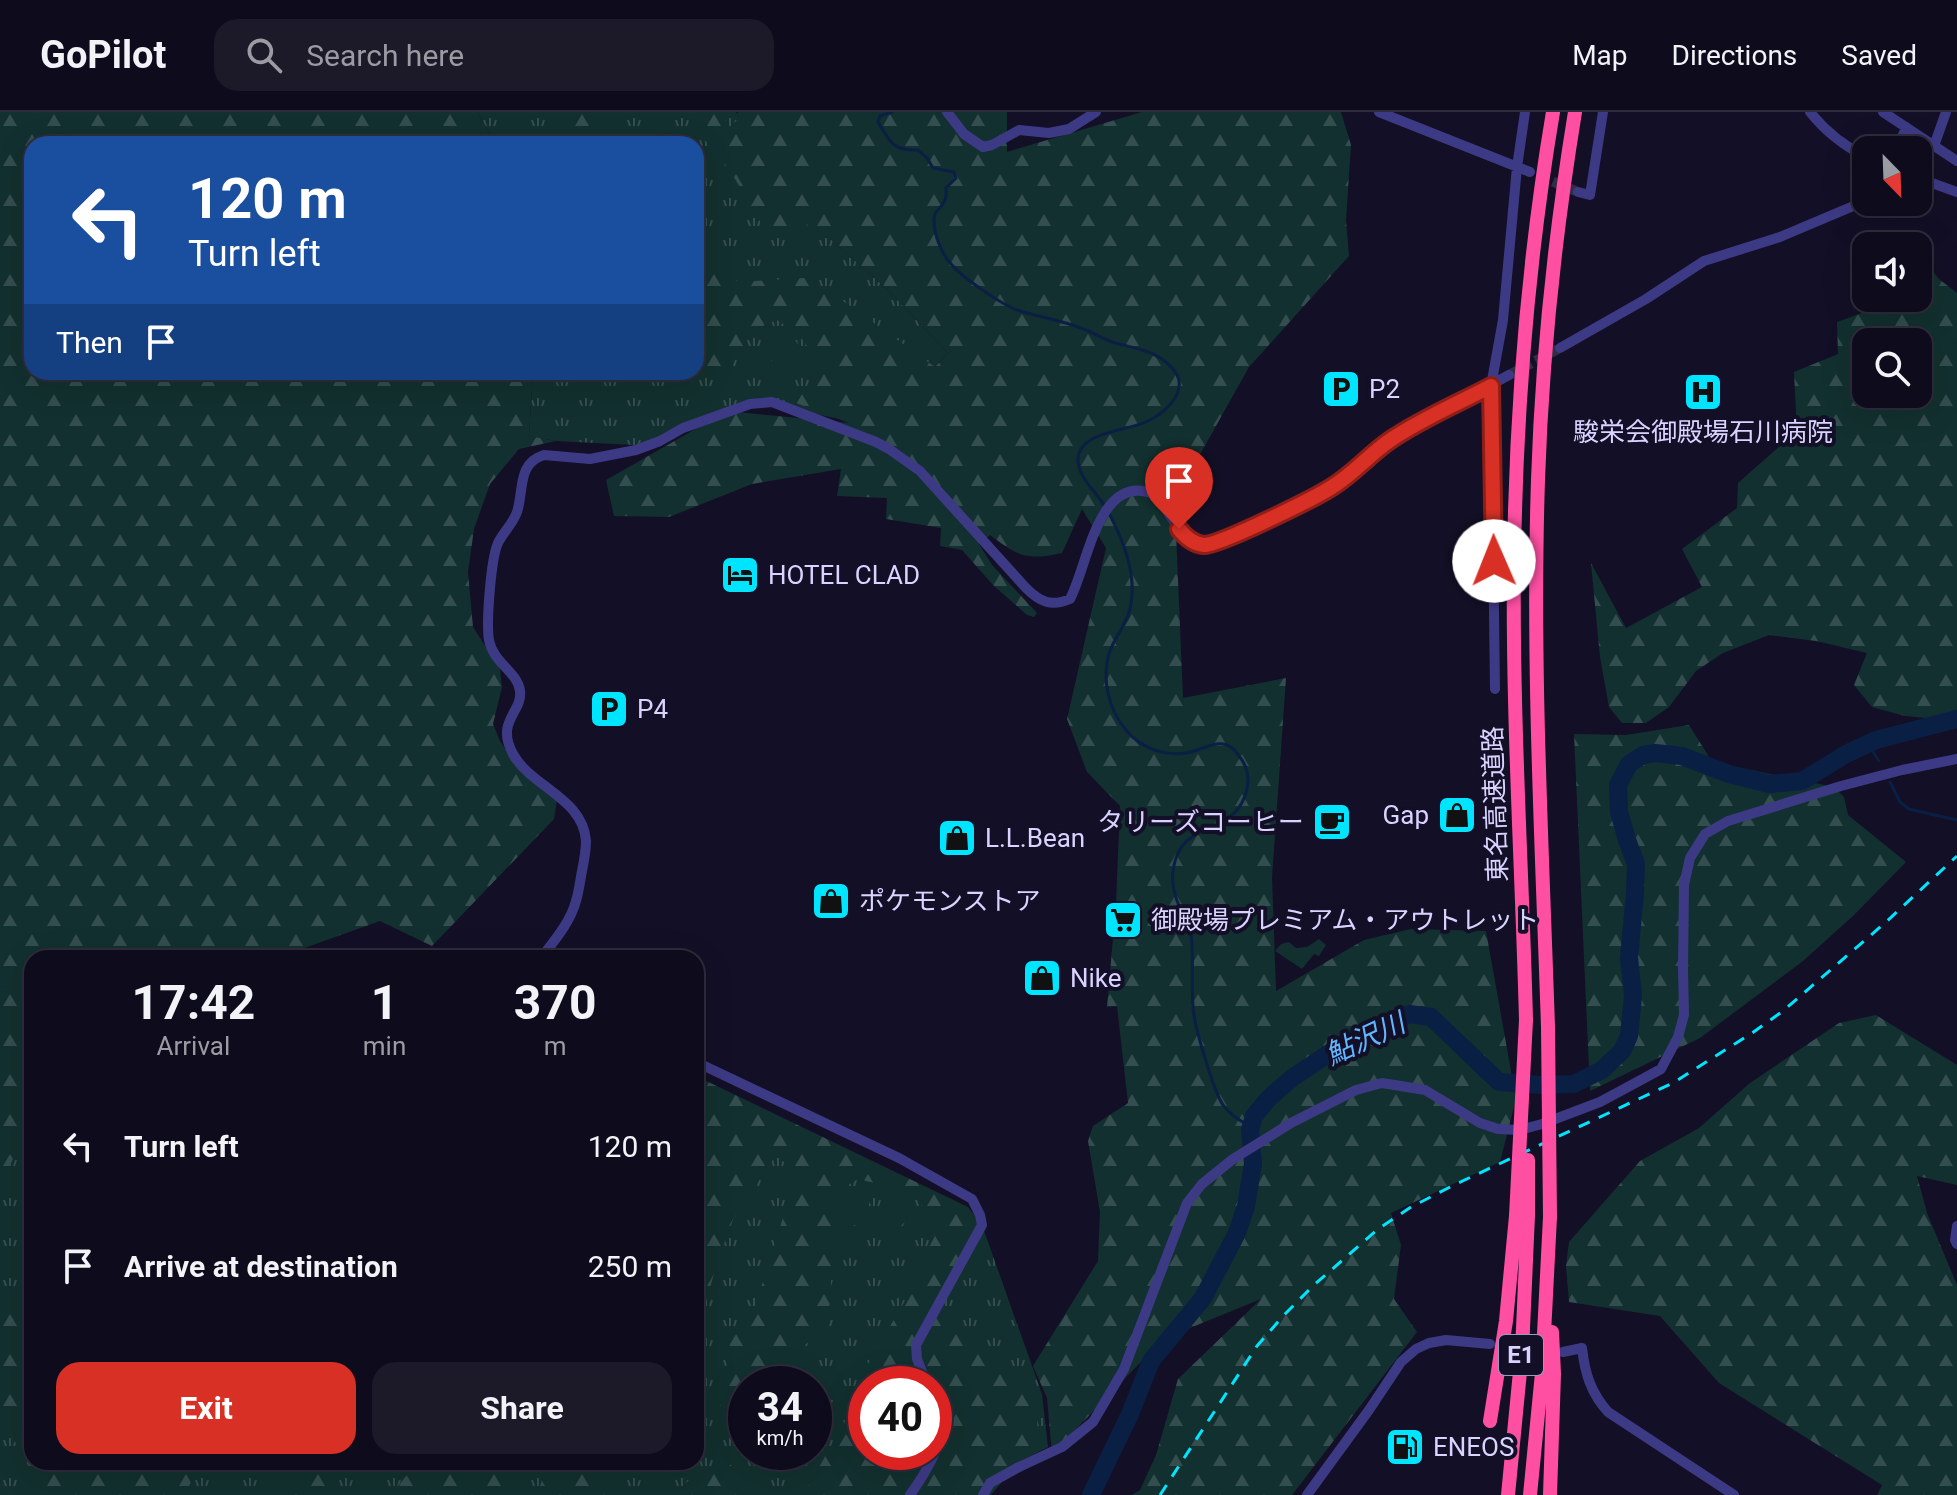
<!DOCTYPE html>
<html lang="en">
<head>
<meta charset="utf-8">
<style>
	body { margin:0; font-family:Roboto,"Noto Sans JP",sans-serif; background:#1c1929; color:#f1f3f6; height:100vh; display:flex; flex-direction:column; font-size:30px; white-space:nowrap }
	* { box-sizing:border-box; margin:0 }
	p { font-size:26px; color:#9b9ba3 }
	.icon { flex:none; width:44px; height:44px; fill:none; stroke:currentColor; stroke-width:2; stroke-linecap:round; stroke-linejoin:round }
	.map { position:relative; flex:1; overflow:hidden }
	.drawer { position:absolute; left:24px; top:838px; width:680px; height:520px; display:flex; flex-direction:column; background:#0e0b1c; border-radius:24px; box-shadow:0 8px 32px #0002,0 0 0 2px #2e2b3b }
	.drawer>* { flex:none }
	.hud { position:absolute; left:24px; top:24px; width:680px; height:244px; border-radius:24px; box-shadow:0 8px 32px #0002,0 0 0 2px #2e2b3b; background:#1a4fa0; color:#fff; overflow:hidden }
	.needle { width:52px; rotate:157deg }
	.buttons { position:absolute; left:1852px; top:24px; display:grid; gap:16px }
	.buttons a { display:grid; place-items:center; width:80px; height:80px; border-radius:16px; background:#0e0b1c; box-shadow:0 8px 32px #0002,0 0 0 2px #2e2b3b; font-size:40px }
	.speed { position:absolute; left:728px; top:1254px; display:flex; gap:16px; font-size:40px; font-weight:700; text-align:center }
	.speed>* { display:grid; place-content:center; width:104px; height:104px; border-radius:50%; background:#0e0b1c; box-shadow:0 8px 32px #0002,0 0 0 2px #2e2b3b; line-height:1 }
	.speed small { font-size:20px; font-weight:400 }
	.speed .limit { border:12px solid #d22; background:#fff; color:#111 }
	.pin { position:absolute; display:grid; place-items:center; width:68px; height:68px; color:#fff; margin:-82px -34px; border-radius:50% 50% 50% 0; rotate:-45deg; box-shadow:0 0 8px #0007 }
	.pin .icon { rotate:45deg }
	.me { position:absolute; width:88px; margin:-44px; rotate:359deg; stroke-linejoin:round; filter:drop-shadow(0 0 6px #0008) }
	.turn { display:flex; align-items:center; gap:28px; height:168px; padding:0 32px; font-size:36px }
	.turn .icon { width:104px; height:104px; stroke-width:2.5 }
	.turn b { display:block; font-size:56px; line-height:68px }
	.then { display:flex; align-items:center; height:76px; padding:0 32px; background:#0003; gap:16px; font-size:30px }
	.eta { display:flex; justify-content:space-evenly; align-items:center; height:136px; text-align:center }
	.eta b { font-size:48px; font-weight:700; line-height:56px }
	.cta { display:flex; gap:16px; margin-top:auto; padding:16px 32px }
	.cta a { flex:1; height:92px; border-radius:24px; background:#d93025; color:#fff; font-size:32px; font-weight:700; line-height:92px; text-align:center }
	.cta a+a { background:#1c1929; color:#f1f3f6 }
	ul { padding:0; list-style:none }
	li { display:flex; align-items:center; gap:24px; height:120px; padding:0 32px }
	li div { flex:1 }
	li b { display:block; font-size:30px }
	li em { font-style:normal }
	header { display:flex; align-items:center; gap:48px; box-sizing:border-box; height:112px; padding:0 40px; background:#0e0b1c; border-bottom:2px solid #2e2b3b }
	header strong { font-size:38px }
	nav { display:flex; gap:44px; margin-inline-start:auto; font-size:28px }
	.search { width:560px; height:72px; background:#1c1929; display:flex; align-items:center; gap:20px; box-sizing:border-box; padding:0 28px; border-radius:24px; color:#9b9ba3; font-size:30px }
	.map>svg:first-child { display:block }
	.grass { fill:url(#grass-tufts); fill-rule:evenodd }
	.forest { fill:url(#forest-firs); fill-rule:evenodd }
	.park { fill:#12302f }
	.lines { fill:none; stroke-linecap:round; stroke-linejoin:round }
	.stream { stroke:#0a1f44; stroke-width:3 }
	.river { stroke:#0a1f44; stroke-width:18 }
	.minor-tunnel { stroke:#312d47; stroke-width:10; stroke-dasharray:10 5; stroke-linecap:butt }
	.minor { stroke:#3d3a85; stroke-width:10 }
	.highway { stroke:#ff4fa3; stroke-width:14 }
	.rail { stroke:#00e5ff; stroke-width:3; stroke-dasharray:12 10; stroke-linecap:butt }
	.highway-bridge { stroke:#ff4fa3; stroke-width:14 }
	.route-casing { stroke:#8d1f18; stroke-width:20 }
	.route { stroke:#d93025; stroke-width:14 }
	.labels { text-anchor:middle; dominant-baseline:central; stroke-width:8; stroke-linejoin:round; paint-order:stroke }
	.shield { fill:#130f26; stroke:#9e99be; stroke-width:2 }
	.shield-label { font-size:24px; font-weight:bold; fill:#d9d4ff }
	.poi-label { font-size:26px; fill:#d9d4ff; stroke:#130f26; text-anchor:start }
	.street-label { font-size:26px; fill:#d9d4ff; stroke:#130f26 }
	.water-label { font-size:28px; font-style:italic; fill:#62b6ff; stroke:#130f26 }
</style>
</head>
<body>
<header>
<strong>GoPilot</strong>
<div class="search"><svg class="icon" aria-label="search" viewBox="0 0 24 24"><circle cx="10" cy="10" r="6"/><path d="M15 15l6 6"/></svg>Search here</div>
<nav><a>Map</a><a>Directions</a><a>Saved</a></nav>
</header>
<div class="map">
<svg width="1957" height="1383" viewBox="0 0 1957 1383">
	<defs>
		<pattern id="grass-tufts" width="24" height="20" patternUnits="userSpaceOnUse" patternTransform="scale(2)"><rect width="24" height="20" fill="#12302f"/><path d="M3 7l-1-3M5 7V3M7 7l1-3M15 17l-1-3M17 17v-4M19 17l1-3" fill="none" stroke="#344d4e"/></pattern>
		<pattern id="forest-firs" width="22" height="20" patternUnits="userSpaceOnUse" patternTransform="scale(2)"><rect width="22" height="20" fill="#12302f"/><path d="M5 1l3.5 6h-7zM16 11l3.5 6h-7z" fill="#344d4e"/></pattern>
	</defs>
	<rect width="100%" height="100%" fill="#130f26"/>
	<path class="grass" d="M 477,0 L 736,0 L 779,81 L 887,177 L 948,241 L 879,315 L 751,289 L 653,334 L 556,329 L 529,324 L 533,260 L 696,260 L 696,32 L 496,32 Z
		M 0,874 L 32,882 L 32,1350 L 696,1350 L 696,971 L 982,1113 L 1042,1282 L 1048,1335 L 993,1363 L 980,1383 L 0,1383 ZM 746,1272 L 814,1272 L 814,1340 L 746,1340 ZM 866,1272 L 934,1272 L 934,1340 L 866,1340 Z"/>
	<path class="forest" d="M 0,0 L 477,0 L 496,32 L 32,32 L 32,260 L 533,260 L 529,324 L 556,329 L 519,337 L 490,372 L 474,417 L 468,460 L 473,515 L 500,557 L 502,575 L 493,612 L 500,629 L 513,649 L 557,688 L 554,707 L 432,834 L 380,809 L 296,839 L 298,846 L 32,846 L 32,1004 L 0,1076 L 0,876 L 19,880 L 0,874 Z
		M 560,0 L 601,0 L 626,32 L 574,32 L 569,25 Z
		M 682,0 L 718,0 L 730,15 L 739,6 L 737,1 L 739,0 L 1007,0 L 1007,40 L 1142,0 L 1341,0 L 1351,33 L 1346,108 L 1349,144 L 1249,255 L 1193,355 L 1159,348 L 1176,420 L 1183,586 L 1286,566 L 1272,766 L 1276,879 L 1364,828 L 1411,817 L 1486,819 L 1516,987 L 1500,1050 L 1391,1101 L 1401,1133 L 1394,1187 L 1417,1220 L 1292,1383 L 1132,1383 L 1140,1378 L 1156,1343 L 1178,1267 L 1261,1187 L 1163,1227 L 1052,1342 L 1047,1286 L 1033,1254 L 1098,1149 L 1100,1100 L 1088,1029 L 1093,1014 L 1128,991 L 1117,894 L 1107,895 L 1116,792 L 1120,694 L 1087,660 L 1067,607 L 1106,436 L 1082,397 L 1062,441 C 1026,449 1018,444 990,423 L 979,432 L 992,453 L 1037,501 L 1034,505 L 1027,503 L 993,473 L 962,438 L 940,434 L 941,416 L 886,407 L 887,386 L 837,384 L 841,357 L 752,372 L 669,405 L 614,404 L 606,368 L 727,299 L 849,311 L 796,291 L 817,258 C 810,231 800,223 777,208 L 751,219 L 729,259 L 675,269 L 666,260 L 696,260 L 696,133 L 738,170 L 804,166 L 846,191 L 935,255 L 948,241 L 887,177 L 810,109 L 795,128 L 777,124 L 761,111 L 731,60 Z
		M 1918,142 L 1939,167 L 1957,181 L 1957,609 L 1905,604 L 1872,595 L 1854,573 L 1867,541 L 1816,529 L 1769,523 L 1723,541 L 1696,559 L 1669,595 L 1646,611 L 1622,611 L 1609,595 L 1600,545 L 1591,451 L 1626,516 L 1702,475 L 1682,437 L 1737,396 L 1738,371 L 1797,319 L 1794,260 L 1838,242 L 1837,210 L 1870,198 L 1873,186 L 1918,186 ZM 1866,230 L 1918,230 L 1918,282 L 1866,282 Z
		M 1689,613 L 1718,659 L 1736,655 L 1834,675 L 1844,685 L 1848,703 L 1906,750 L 1854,803 L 1803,849 L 1700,926 L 1590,979 L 1574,622 L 1626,623 Z
		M 1876,903 L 1957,953 L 1957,1073 L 1917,1064 L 1927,1101 L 1957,1173 L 1957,1383 L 1877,1383 L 1882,1373 L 1719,1271 L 1660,1204 L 1569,1190 L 1566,1154 L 1569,1130 L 1640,1049 L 1699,1016 L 1750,971 L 1839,911 Z
		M 696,964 L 968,1095 L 982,1113 L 928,1194 L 1036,1286 L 1038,1327 L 991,1383 L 803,1383 L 845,1310 L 859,1261 L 868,1252 L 910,1180 L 910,1171 L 935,1124 L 916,1081 L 858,1067 L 837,1080 L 828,1216 L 802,1235 L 771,1272 L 746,1272 L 746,1303 L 726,1328 L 716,1322 L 730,1231 L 755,1195 L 797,1061 L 776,1043 L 734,1105 L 718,1148 L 696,1224 ZM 866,1272 L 934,1272 L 934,1340 L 866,1340 Z
		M 32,1159 L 32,1350 L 198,1350 L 186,1383 L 45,1383 L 0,1304 L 0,1197 L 14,1177 Z
		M 281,1350 L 335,1350 L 330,1383 L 287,1383 L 279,1354 Z
		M 418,1350 L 519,1350 L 499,1383 L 396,1383 L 397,1375 Z
		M 548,1350 L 629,1350 L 605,1383 L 537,1383 Z
		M 731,1353 L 741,1362 L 736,1383 L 677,1383 C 692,1359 705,1358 731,1353 Z"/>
	<path class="park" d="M 792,225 L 806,241 L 799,261 L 787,273 L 780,273 L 767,262 L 777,233 Z
		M 1319,827 L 1326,833 L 1319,844 L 1314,842 L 1302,857 L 1275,839 L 1281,832 L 1289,830 L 1296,836 L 1307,835 Z
		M 862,1080 L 870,1088 C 867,1103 860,1116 844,1115 L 840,1089 L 851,1081 Z
		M 900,1088 L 909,1095 C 909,1116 890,1123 873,1114 C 878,1095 882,1093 900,1088 Z"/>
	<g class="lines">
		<path class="stream" d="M 892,0 L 880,4 L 878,10 C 890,30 893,39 918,38 L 927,46 L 933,56 L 954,60 L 956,66 L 946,76 C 946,80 947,85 945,88 C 942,97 933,98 934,109 C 934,123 942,143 952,153 C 963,166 1001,192 1017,198 C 1038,205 1060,208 1081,216 C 1092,220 1103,227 1115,231 C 1138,237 1164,240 1177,263 C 1181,270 1179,280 1175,286 C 1169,296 1158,304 1148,309 C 1129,319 1078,319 1078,348 C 1078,366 1097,380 1105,395
			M 1109,401 C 1124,430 1139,467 1129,500 C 1125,514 1115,525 1110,539 C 1101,566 1108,597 1126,618 C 1140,636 1164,644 1186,641 C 1206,638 1224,620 1239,644 C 1243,649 1246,654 1247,660 C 1249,668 1248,676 1245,684 C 1231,721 1192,711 1178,741 C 1168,764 1173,783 1184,805 C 1186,810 1190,816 1191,822 C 1194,845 1191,871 1193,894 C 1193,911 1214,980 1223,993 C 1230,1003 1241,1009 1251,1015
			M 1868,632 L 1879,649
			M 1890,670 L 1900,690 L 1909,697 L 1957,708"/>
		<path class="river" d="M 1091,1383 L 1130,1302 L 1151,1249 L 1203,1186 L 1237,1121 L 1246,1094 L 1253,1052 L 1250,1018 L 1254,1004 L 1269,986 L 1292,966 L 1340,934 L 1409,902 L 1431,905 L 1499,970 L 1541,973 L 1574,972 L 1602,958 L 1622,939 L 1629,924 L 1633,884 L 1629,846 L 1635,781 L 1636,752 L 1627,728 L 1619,700 L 1618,673 L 1629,652 L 1643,643 L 1655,641 L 1682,644 L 1729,662 L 1769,672 L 1802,669 L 1846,642 L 1876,628 L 1957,607"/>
		<path class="minor-tunnel" d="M 1539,64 L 1578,80
			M 1509,263 L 1560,236
			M 1497,1233 L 1549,1238"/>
		<path class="minor" d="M 947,0 L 964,22 L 983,35 L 992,33 L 1019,18 L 1049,21 L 1069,17 L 1096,0
			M 1379,0 L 1530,60
			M 1810,0 C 1825,19 1844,34 1866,45
			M 1883,0 L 1957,49
			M 1934,34 L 1946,0
			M 1897,38 L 1906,15
			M 1918,66 L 1957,80
			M 1578,80 L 1590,83 L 1603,0
			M 1560,236 L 1646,187 L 1704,149 L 1780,125 L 1851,95 L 1866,86
			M 1495,577 L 1491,274 L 1503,208 L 1517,55 L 1525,0
			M 541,846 C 554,829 570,811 576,789 C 579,779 580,769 582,759 C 584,749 586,739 586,729 C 583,686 531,675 513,642 C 495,609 523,600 520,579 C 518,560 493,551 489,528 C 486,511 491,446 498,431 C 503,420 513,412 517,400 C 524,379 517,351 544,343 L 590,347 L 636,338 L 660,329 L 683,316 L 750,292 L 772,290 L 876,330 L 889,337 L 920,359 L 1026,476 C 1040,490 1051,495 1070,487 C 1088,454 1098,357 1156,383 C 1173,403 1181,437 1214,432 L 1312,386 L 1333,375 L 1389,330 L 1412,315 L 1509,263
			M 696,950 L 899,1046 L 972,1087 L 980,1103 L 982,1113 L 916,1233 L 917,1247 L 927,1272
			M 1957,1114 L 1955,1128 L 1957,1132
			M 1563,1240 L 1582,1236 C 1585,1262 1591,1281 1608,1300 L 1734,1383
			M 910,1383 C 922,1366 945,1332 941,1310 C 941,1304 936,1297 934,1291
			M 983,1383 L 990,1371 L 1019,1355 L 1062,1335 L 1093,1310 L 1124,1257 L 1187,1091 L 1202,1072 L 1233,1047 L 1291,1011 L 1356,978 L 1382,971 L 1425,978 L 1480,1011 L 1498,1017 L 1520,1018 L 1542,1012 L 1600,990 L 1639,969 L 1661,957 L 1678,925 L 1684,903 L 1683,857 L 1684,773 L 1690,746 L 1705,722 L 1728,709 L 1841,674 L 1902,658 L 1957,647
			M 1307,1383 L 1369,1298 L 1401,1250 L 1416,1237 L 1429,1231 L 1446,1228 L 1490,1232"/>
		<path class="highway" d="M 1526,908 C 1522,755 1512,601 1514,447 C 1516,298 1528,148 1553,0
			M 1548,915 C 1542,733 1532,551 1538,368 C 1542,245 1555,122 1575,0
			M 1490,1309 L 1506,1209 L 1516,1104
			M 1508,1383 L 1522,1239 L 1528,1103
			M 1530,1383 L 1542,1261 L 1550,1105
			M 1550,1383 L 1554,1262 L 1552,1220"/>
		<path class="rail" d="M 1160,1383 L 1257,1234 L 1283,1204 L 1314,1173 L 1378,1117 L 1411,1095 L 1456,1072 L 1673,971 L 1752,921 L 1783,899 L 1886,810 L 1957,744"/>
		<path class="highway-bridge" d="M 1548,915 L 1550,1105
			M 1528,1103 L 1528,1048
			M 1516,1104 L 1526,908"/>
	</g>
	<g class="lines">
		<g class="route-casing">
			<path id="route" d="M 1179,417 C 1186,426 1193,432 1204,433 C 1220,433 1315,386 1332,375 C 1353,362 1369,343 1389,329 C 1421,307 1457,292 1491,274 L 1494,449"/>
		</g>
		<use href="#route" class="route"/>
	</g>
	<defs>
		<g id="parking-square" transform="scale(2)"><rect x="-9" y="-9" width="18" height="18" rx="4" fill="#00e5ff" stroke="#130f26"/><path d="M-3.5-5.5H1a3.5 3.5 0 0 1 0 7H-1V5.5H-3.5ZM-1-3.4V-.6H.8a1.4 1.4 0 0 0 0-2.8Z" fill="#111"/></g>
		<g id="hospital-square" transform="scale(2)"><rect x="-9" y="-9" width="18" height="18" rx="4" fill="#00e5ff" stroke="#130f26"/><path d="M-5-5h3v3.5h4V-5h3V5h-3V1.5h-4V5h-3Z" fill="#111"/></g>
		<g id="hotel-square" transform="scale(2)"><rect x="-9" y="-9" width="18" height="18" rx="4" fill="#00e5ff" stroke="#130f26"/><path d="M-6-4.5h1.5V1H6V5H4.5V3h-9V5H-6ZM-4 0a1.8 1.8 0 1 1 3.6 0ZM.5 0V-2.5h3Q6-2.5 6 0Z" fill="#111"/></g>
		<g id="shop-square" transform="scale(2)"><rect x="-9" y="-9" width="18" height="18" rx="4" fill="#00e5ff" stroke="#130f26"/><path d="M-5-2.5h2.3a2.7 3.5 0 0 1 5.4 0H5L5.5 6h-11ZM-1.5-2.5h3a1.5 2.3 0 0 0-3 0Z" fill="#111"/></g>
		<g id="cafe-square" transform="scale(2)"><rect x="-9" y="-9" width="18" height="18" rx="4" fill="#00e5ff" stroke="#130f26"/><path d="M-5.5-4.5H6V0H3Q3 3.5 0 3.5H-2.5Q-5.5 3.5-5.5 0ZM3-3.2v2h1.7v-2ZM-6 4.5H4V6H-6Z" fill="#111"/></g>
		<g id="supermarket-square" transform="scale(2)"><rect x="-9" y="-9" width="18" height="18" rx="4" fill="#00e5ff" stroke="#130f26"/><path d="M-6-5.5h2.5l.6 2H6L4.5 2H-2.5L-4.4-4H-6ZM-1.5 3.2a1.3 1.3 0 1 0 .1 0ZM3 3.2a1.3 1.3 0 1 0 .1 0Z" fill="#111"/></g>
		<g id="fuel-square" transform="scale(2)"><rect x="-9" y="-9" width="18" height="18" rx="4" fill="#00e5ff" stroke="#130f26"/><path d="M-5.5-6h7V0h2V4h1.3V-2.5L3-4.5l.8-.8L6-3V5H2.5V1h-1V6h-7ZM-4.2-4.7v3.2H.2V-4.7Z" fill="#111"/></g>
	</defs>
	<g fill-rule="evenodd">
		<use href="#parking-square" x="1341" y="277"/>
		<use href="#hospital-square" x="1703" y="280"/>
		<use href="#hotel-square" x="740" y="463"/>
		<use href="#parking-square" x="609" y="597"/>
		<use href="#shop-square" x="1457" y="703"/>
		<use href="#cafe-square" x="1332" y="710"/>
		<use href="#shop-square" x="957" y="726"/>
		<use href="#shop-square" x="831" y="789"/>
		<use href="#supermarket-square" x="1123" y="808"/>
		<use href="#shop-square" x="1042" y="866"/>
		<use href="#fuel-square" x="1405" y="1335"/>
	</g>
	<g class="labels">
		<rect class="shield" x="1499" y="1223" width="44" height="40" rx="6"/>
		<g class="shield-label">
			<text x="1521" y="1243">E1</text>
		</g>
		<g class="poi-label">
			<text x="1369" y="277">P2</text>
			<text x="1703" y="320" text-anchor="middle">駿栄会御殿場石川病院</text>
			<text x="768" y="463">HOTEL CLAD</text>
			<text x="637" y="597">P4</text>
			<text x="1429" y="703" text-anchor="end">Gap</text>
			<text x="1304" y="710" text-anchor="end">タリーズコーヒー</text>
			<text x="985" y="726">L.L.Bean</text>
			<text x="859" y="789">ポケモンストア</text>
			<text x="1151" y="808">御殿場プレミアム・アウトレット</text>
			<text x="1070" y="866">Nike</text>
			<text x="1433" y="1335">ENEOS</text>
		</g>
		<g class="street-label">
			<text transform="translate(1495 692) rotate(-92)">東名高速道路</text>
		</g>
		<g class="water-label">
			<text transform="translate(1365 927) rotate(-25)">鮎沢川</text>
		</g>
	</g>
</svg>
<div class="buttons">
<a><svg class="needle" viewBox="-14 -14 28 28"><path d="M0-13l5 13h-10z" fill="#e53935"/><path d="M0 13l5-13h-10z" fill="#9b9ba3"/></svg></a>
<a><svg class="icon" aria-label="sound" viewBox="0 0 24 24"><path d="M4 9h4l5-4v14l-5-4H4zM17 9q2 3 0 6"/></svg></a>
<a><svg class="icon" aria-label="search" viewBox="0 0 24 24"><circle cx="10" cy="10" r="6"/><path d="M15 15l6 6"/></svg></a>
</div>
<div class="speed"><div>34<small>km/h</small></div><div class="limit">40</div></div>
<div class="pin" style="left:1179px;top:417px;background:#d93025"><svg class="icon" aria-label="arrive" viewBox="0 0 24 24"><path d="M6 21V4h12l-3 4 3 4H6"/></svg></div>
<svg class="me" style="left:1494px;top:449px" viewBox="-20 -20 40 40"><circle r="19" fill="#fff"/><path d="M0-13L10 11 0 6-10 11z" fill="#d93025"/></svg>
<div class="hud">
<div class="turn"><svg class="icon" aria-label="left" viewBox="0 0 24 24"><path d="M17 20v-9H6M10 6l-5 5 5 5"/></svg><div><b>120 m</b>Turn left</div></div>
<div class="then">Then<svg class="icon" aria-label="arrive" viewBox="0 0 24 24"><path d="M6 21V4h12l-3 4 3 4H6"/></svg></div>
</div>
<section class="drawer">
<div class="eta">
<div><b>17:42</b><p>Arrival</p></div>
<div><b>1</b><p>min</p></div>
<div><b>370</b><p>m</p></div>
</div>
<ul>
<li><svg class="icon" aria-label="left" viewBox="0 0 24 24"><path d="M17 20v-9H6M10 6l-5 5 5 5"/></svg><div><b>Turn left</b></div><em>120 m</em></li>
<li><svg class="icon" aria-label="arrive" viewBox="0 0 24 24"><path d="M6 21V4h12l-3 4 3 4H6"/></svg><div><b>Arrive at destination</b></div><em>250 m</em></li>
</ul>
<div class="cta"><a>Exit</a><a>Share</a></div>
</section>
</div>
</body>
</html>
